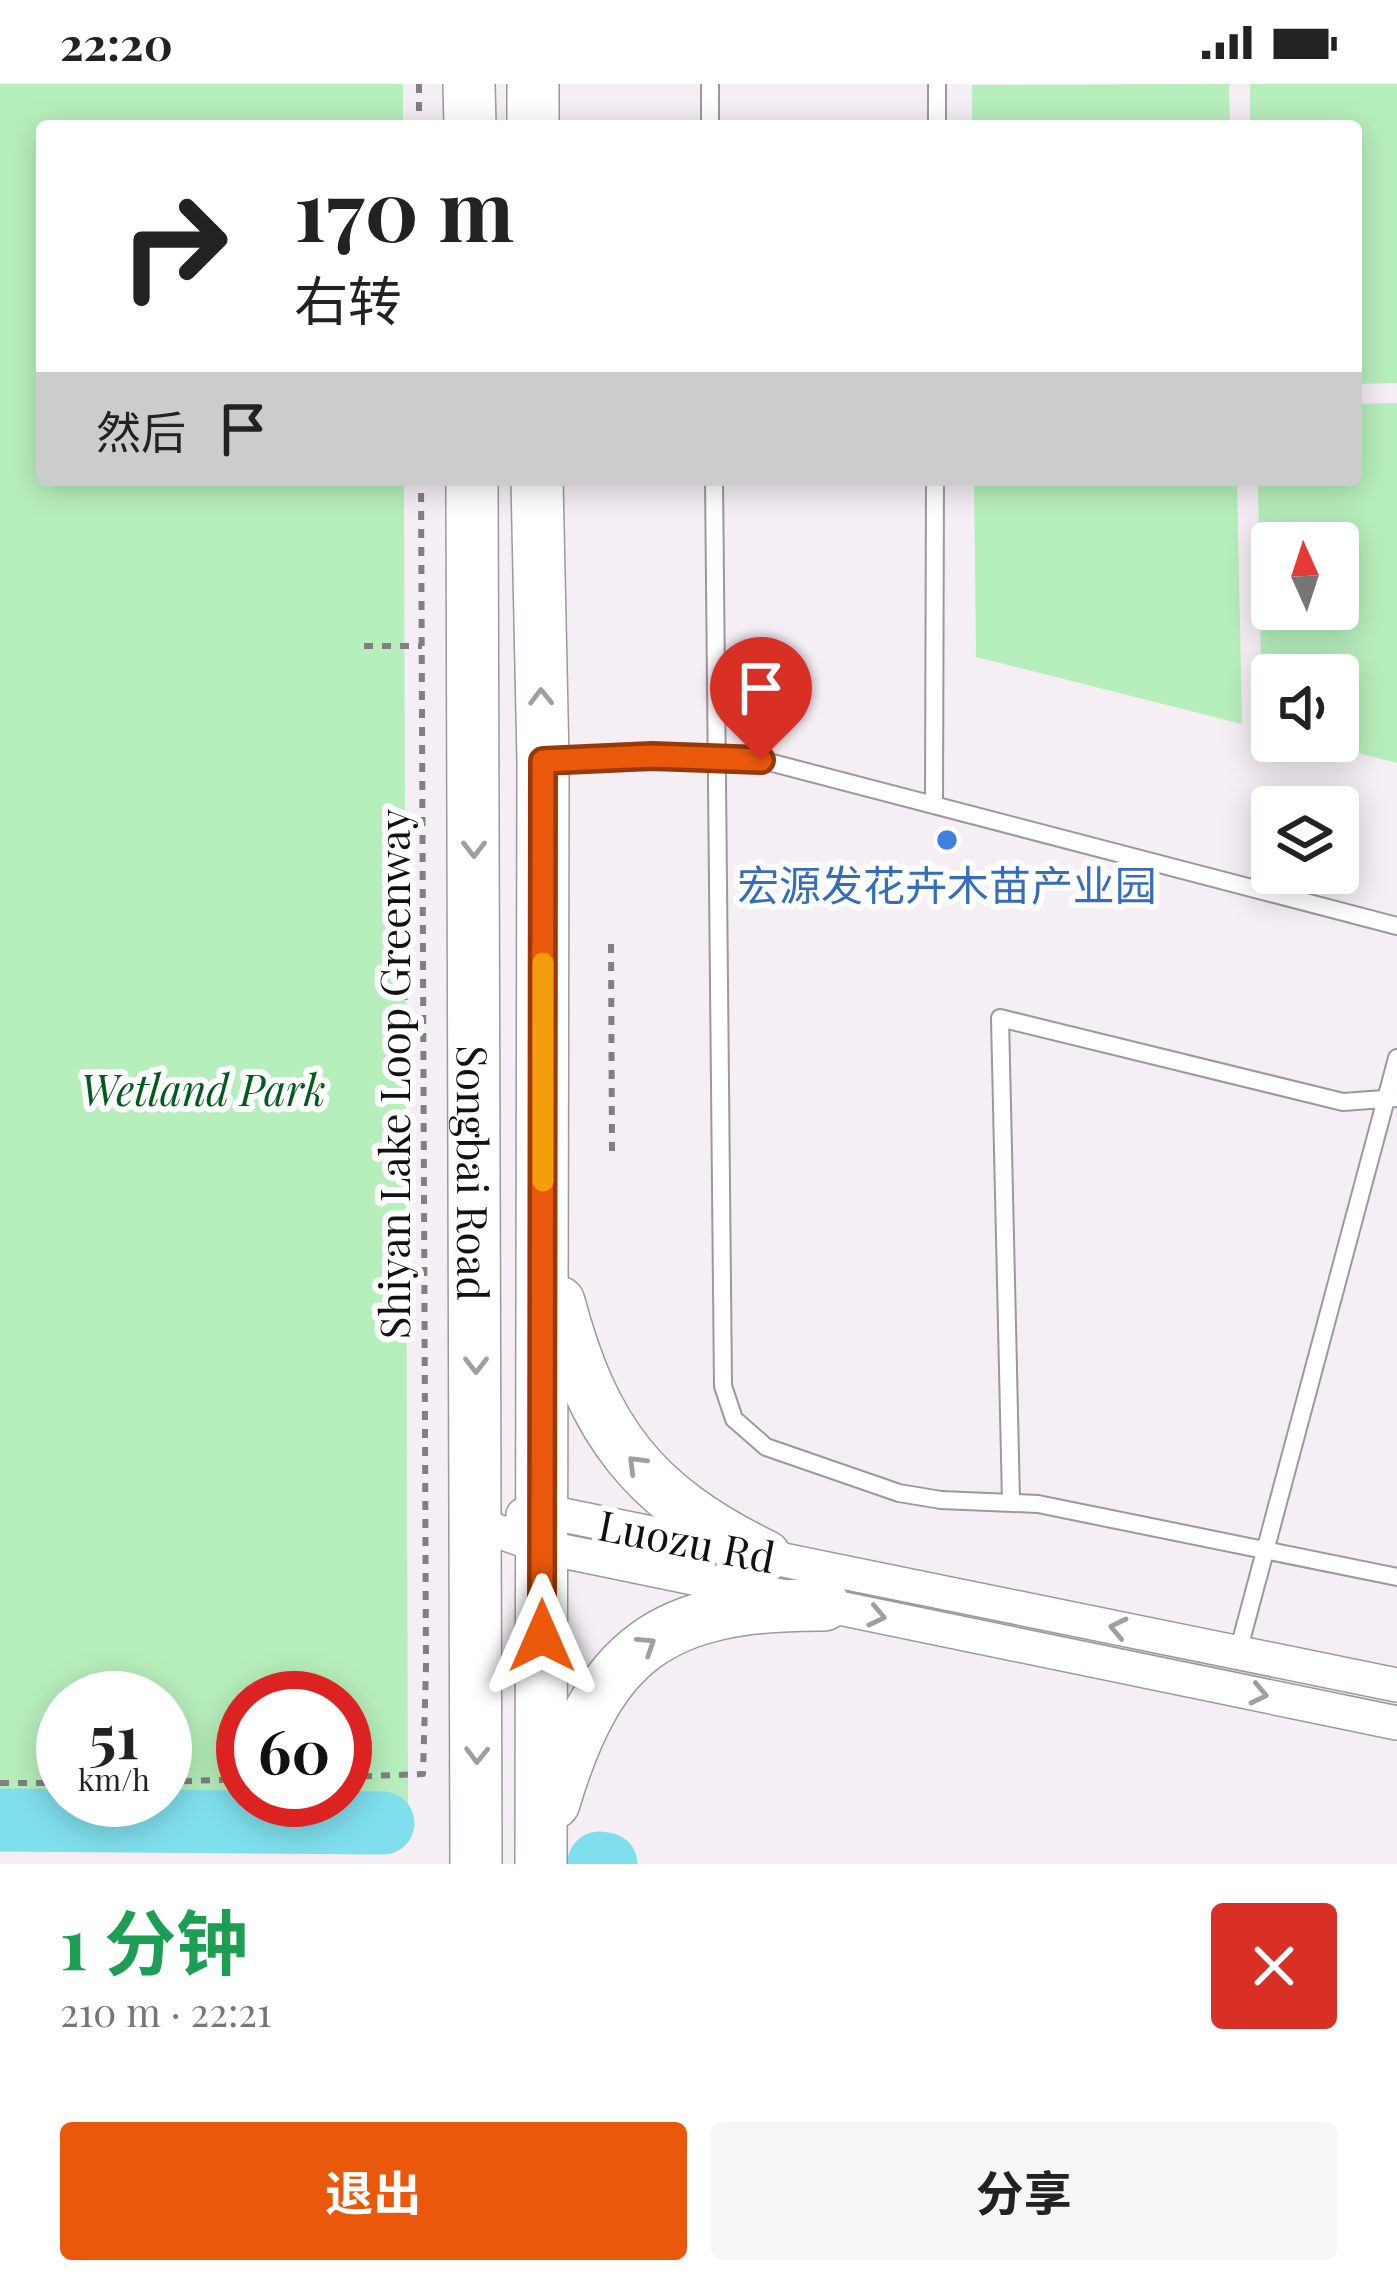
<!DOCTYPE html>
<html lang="zh">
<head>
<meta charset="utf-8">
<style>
	body { margin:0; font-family:"Playfair Display","Noto Sans SC",serif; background:#f6f6f6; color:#222; height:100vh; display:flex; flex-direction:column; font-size:45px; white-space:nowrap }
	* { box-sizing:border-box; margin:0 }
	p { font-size:39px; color:#767676 }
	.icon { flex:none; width:66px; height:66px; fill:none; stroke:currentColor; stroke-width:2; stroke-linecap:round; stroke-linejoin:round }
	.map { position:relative; height:1780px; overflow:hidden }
	.panel { display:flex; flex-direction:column; background:#fff; flex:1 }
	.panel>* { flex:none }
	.guide { position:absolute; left:36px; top:36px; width:1326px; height:366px; border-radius:12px; box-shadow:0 6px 30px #0003; background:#fff; color:#222; overflow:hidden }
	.needle { width:78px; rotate:357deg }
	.controls { position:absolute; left:1251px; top:438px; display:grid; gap:24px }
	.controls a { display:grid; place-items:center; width:108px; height:108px; border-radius:12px; background:#fff; box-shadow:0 6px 30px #0003; font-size:60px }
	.speed { position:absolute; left:36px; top:1587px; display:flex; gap:24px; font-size:60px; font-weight:700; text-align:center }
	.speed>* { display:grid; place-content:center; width:156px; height:156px; border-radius:50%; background:#fff; box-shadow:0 6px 30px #0003; line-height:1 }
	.speed small { font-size:30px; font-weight:400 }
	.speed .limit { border:18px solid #d22; background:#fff; color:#111 }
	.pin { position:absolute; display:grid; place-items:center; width:102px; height:102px; color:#fff; margin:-123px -51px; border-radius:50% 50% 50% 0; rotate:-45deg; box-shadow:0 0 12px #0007 }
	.pin .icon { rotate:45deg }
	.me { position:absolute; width:132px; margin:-66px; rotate:0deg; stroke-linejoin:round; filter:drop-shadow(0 0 9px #0008) }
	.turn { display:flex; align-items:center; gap:42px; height:252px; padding:0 60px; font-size:54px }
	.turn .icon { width:156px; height:156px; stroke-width:2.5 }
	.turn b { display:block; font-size:84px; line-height:102px }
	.then { display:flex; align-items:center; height:114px; padding:0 60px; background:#0003; gap:24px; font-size:45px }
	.round { display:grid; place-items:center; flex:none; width:126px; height:126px; border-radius:12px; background:#f6f6f6 }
	.head { display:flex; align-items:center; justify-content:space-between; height:204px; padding:0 60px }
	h1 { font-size:72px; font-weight:700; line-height:90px; color:#1e9e55 }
	.cta { display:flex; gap:24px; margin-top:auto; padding:24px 60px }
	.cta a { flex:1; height:138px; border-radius:12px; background:#ea580c; color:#fff; font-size:48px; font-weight:700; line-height:138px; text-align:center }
	.cta a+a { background:#f6f6f6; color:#222 }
	.status { display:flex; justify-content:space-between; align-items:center; height:84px; padding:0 60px; background:#fff; direction:ltr }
	.status svg { height:33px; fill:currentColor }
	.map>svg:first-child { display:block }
	.green { fill:#b7efbc; fill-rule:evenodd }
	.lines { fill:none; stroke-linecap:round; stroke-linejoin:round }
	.river { stroke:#7fdfec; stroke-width:63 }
	.lane-casing { stroke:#9e989e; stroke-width:20 }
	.street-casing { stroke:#9e989e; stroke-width:36 }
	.primary-casing { stroke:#9e989e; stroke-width:54 }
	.path { stroke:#827e82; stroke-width:6; stroke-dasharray:9 9; stroke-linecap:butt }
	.lane { stroke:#fff; stroke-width:16 }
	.street { stroke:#fff; stroke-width:33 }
	.primary { stroke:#fff; stroke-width:51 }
	.oneway { stroke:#a09fa0 }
	.route-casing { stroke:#983908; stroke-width:30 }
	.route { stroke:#ea580c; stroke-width:21 }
	.slow { stroke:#f59e0b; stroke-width:21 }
	.shop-dot { fill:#3f7fe0; stroke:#fffeff; stroke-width:4.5 }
	.labels { text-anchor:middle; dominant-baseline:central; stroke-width:12; stroke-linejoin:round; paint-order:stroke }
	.shop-label { font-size:42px; fill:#366cbe; stroke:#fffeff }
	.street-label { font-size:42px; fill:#121012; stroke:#fffeff }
	.park-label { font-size:42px; font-style:italic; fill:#005b1c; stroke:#fffeff }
</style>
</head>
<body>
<div class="status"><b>22:20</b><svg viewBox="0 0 49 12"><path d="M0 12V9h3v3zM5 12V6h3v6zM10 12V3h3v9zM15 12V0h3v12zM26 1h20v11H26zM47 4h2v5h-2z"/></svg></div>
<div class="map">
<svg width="1397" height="1780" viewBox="0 0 1397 1780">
	<rect width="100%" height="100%" fill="#f5eef5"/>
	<path class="green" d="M 0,0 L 403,0 L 403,42 L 42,42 L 42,396 L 404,396 L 408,1722 L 0,1724 ZM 165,1614 L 165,1716 L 63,1716 L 63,1614 ZM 345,1614 L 345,1716 L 243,1716 L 243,1614 Z
		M 1229,0 L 1230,42 L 972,42 L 972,1 Z
		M 1250,0 L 1397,0 L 1397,299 L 1356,300 L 1356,42 L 1250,42 Z
		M 1397,319 L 1397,679 L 1311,657 L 1338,657 L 1338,591 L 1272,591 L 1272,647 L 1262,645 L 1258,396 L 1356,396 L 1356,320 ZM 1272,459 L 1338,459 L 1338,525 L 1272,525 Z
		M 974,396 L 1237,396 L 1242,640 L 976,573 Z"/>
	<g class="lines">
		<path class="river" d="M 0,1736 L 383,1739
			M 599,1779 L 606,1780"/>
		<g class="lane-casing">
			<path id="lane" d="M 710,0 L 710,42
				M 937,42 L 937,0
				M 714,396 L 723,1302 L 734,1335 L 766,1363 L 899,1409 L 941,1416 L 1038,1420 L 1397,1493
				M 550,677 L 653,672 L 761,676 L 1397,842
				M 934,721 L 935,396
				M 1011,1417 L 1000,934 L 1343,1018 L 1397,1014
				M 1238,1568 L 1397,974"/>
		</g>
		<g class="street-casing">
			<path id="street" d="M 523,1431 L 543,1427 L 1397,1601
				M 477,1440 L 543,1463 L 1397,1639"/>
		</g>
		<g class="primary-casing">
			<g id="primary">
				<path d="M 469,0 L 470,42"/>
				<path d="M 533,42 L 533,0"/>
				<path id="s1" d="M 472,396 L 476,1780"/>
				<path d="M 537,396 L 543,677 L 541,1780"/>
				<path d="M 559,1218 C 593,1347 643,1413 765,1472"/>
				<path d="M 554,1719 C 600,1564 662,1520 824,1521"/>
			</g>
		</g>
		<path class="path" d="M 419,0 L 419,42
			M 364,562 L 422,562
			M 403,763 L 405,962
			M 611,860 L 612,1067
			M 345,1693 L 423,1690 L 426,1584 L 421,396
			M 165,1698 L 243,1695
			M 0,1699 L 63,1699"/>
		<use href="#lane" class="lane"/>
		<use href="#street" class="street"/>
		<use href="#primary" class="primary"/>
	</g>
	<defs><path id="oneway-chevron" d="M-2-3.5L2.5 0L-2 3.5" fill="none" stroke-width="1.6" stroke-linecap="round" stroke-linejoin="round" transform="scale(3)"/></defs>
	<g class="oneway">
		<use href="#oneway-chevron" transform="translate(541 613) rotate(-91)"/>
		<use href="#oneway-chevron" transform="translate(474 765) rotate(90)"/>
		<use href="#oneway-chevron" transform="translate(476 1281) rotate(90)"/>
		<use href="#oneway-chevron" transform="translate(636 1380) rotate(-135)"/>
		<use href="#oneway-chevron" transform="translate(877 1532) rotate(12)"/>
		<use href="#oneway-chevron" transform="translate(1118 1544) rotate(-168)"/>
		<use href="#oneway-chevron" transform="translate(647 1561) rotate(-33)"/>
		<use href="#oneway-chevron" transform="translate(1259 1610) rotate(12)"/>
		<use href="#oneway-chevron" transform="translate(477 1671) rotate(91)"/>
	</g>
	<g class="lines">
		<g class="route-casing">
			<path id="route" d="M 542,1552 L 543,677 L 652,672 L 761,676"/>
		</g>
		<use href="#route" class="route"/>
		<path class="slow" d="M 543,879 L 543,1097"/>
	</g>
	<circle class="shop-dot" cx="947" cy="756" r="12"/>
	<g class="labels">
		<g class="shop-label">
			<text x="947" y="800">宏源发花卉木苗产业园</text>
		</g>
		<g class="street-label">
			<text transform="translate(393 990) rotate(-90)">Shiyan Lake Loop Greenway</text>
			<text stroke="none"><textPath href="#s1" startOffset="693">Songbai Road</textPath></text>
			<text transform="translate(687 1456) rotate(11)">Luozu Rd</text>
		</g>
		<g class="park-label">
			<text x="203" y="1005">Wetland Park</text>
		</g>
	</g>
</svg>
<div class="controls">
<a><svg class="needle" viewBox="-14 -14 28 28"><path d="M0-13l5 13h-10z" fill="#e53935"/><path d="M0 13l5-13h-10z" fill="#767676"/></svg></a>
<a><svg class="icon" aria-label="sound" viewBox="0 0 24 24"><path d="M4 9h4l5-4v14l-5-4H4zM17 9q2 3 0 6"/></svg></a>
<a><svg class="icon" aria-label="layers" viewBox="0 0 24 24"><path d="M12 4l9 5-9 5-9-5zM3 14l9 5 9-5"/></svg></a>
</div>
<div class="speed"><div>51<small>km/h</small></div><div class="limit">60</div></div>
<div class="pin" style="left:761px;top:676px;background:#d93025"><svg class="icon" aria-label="arrive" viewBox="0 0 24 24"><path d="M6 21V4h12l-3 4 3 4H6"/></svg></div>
<svg class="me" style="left:542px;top:1552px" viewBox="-20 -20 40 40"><path d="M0-17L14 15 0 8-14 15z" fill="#ea580c" stroke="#fff" stroke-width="4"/></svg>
<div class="guide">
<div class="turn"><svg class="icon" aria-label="right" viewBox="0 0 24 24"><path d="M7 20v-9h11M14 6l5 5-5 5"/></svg><div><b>170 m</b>右转</div></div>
<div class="then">然后<svg class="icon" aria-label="arrive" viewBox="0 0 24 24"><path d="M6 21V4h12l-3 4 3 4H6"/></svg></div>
</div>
</div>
<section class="panel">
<div class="head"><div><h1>1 分钟</h1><p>210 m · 22:21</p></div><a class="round" style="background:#d93025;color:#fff"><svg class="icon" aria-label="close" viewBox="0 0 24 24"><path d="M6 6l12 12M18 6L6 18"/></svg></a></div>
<div class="cta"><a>退出</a><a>分享</a></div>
</section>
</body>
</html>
